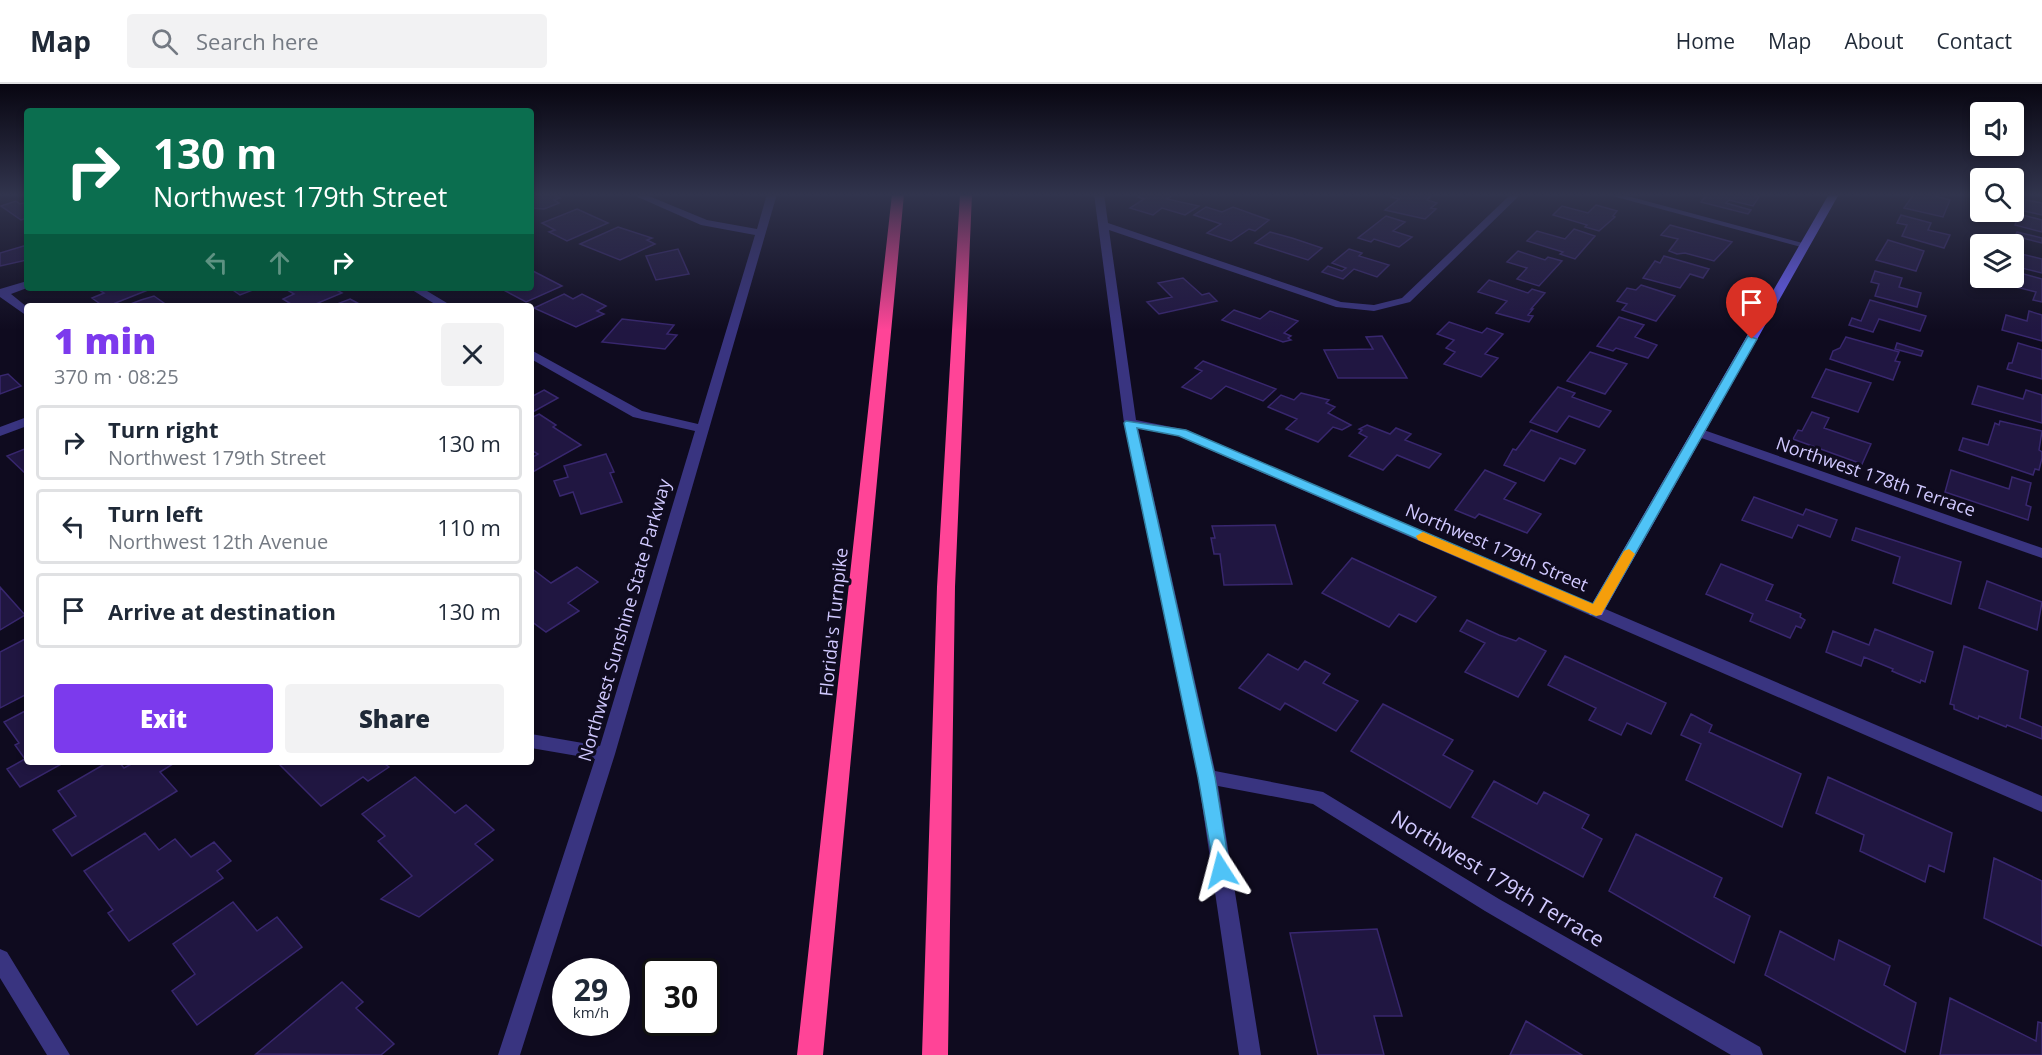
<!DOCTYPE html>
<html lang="en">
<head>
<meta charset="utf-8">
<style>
	body { margin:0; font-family:"Open Sans",sans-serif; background:#f2f2f3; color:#1f2937; height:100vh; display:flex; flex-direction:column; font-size:22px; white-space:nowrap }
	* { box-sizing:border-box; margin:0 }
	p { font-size:20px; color:#747a83 }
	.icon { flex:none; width:33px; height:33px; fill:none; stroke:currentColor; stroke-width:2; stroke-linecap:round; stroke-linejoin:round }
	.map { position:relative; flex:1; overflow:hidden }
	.sheet { position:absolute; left:24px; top:219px; width:510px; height:462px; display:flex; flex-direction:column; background:#fff; border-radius:6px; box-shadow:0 3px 9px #0003 }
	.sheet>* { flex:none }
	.hud { position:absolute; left:24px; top:24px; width:510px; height:183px; border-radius:6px; box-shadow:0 3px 9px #0003; background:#0b6e4f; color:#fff; overflow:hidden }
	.controls { position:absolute; left:1970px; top:18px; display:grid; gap:12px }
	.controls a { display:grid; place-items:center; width:54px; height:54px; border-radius:6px; background:#fff; box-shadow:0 3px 9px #0003; font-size:30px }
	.speed { position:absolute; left:552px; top:874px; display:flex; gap:12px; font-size:30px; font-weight:700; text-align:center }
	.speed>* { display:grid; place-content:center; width:78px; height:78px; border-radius:50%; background:#fff; box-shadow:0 3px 9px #0003; line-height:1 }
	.speed small { font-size:15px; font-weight:400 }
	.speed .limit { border:3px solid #111; border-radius:9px; background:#fff; color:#111 }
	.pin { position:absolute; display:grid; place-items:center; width:51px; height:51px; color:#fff; margin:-62px -26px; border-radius:50% 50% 50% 0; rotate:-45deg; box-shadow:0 0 6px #0007 }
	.pin .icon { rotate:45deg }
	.me { position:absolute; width:66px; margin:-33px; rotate:351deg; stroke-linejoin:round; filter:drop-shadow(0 0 4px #0008) }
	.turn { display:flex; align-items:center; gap:21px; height:126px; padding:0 30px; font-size:27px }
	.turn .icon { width:78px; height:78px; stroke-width:2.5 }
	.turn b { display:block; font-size:42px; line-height:51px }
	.lanes { display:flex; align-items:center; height:57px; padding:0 30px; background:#0003; justify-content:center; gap:30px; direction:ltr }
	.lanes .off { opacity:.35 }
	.round { display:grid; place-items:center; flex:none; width:63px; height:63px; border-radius:6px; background:#f2f2f3 }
	.overview { display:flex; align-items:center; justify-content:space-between; height:102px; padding:0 30px }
	h1 { font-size:36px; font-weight:800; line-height:45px; color:#7c3aed }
	.action { display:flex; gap:12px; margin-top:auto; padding:12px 30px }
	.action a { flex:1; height:69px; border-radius:6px; background:#7c3aed; color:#fff; font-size:24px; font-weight:800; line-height:69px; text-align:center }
	.action a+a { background:#f2f2f3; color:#1f2937 }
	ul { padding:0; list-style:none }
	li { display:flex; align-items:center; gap:18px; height:75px; margin:0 12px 9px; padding:0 18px; border:3px solid #e0e1e3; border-radius:6px }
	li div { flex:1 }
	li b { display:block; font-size:22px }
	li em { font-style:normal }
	header { display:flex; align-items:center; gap:36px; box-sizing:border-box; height:84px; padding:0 30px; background:#fff; border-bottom:2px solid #e0e1e3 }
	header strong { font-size:28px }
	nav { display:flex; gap:33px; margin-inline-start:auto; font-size:21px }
	.search { width:420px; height:54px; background:#f2f2f3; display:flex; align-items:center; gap:15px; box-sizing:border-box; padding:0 21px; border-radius:6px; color:#747a83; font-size:22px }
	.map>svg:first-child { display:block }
	.building { fill:#201641; stroke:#38276e; stroke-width:1.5 }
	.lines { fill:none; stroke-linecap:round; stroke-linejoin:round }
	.street { fill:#393480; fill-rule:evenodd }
	.secondary { fill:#6a60ff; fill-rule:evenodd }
	.highway { fill:#ff4497; fill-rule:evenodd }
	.route { fill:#4fc3f7; stroke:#337fa1; stroke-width:1.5 }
	.slow { fill:#f59e0b }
	.labels { text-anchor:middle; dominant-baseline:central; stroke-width:6; stroke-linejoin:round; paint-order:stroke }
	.street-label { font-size:18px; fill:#d1c9ff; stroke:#0f0b1f }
	.near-street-label { font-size:21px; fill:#d1c9ff; stroke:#0f0b1f }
</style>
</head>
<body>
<header>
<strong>Map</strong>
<div class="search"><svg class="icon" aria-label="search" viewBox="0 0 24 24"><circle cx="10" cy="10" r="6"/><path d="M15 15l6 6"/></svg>Search here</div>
<nav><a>Home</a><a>Map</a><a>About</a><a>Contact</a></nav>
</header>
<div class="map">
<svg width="2042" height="971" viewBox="0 0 2042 971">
	<rect width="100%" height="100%" fill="#0f0b1f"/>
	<path class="building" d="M 531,110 L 551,110 L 560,114 L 554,116 L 559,119 L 544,125 L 531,124 Z
		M 1143,110 L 1174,110 L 1167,115 L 1199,122 L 1185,131 L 1162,124 L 1153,131 L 1130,124 L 1144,115 L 1138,113 Z
		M 1396,110 L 1431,112 L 1427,116 L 1437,119 L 1431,124 L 1436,125 L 1425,135 L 1385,126 L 1399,115 L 1391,113 Z
		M 1707,110 L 1747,110 L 1759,113 L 1753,122 L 1729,116 L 1726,119 L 1751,126 L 1748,130 L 1701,118 Z
		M 1914,110 L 1928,110 L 1950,116 L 1943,133 L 1904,124 Z
		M 2026,116 L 2042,119 L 2042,131 L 2024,127 Z
		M 16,117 L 20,120 L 27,118 L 27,134 L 21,136 L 1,122 Z
		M 1596,121 L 1617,127 L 1613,132 L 1615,133 L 1599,147 L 1585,143 L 1587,141 L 1553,131 L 1562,122 L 1588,129 Z
		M 1206,123 L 1222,128 L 1233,123 L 1269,136 L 1255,147 L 1249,145 L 1231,157 L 1207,149 L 1221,140 L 1194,131 Z
		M 577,125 L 608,139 L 567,157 L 549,148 L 555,146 L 542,139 Z
		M 2019,130 L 2042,136 L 2042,148 L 2015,141 Z
		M 1901,131 L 1931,139 L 1928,146 L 1950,151 L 1944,164 L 1902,152 L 1907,141 L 1897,139 Z
		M 1386,132 L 1405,138 L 1393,147 L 1412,153 L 1399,163 L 1374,155 L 1371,158 L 1358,154 Z
		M 1670,141 L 1732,158 L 1714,177 L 1685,169 L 1677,170 L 1669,167 L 1678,155 L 1661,151 Z
		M 618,143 L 652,154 L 647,156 L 655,160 L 620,176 L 580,160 Z
		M 1574,145 L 1595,152 L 1575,175 L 1560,170 L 1563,168 L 1527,157 L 1537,147 L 1565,155 Z
		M 1270,148 L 1292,154 L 1322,164 L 1308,176 L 1255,159 Z
		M 2017,148 L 2042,154 L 2042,159 L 2015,152 Z
		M 1888,156 L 1924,167 L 1916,187 L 1876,176 Z
		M 27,161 L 27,176 L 0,182 L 0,169 Z
		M 678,165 L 689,190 L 656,196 L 646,172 Z
		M 1349,165 L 1362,169 L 1359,172 L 1389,181 L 1377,193 L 1354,185 L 1343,195 L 1322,188 L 1328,182 L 1342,187 L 1346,184 L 1332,179 Z
		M 1518,167 L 1545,176 L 1548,173 L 1562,177 L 1539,202 L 1517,195 L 1527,184 L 1507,178 Z
		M 2013,168 L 2042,175 L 2042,189 L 2013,182 Z
		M 1664,172 L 1709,185 L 1703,194 L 1690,190 L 1680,204 L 1643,194 L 1655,177 L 1660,179 Z
		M 531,186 L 562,202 L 526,218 L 500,204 L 531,204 Z
		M 1875,187 L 1902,194 L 1899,203 L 1921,209 L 1917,223 L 1875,212 L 1879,200 L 1871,198 Z
		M 2016,188 L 2042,195 L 2042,218 L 2033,216 L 2036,208 L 2012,202 Z
		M 1183,194 L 1202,211 L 1209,209 L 1217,217 L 1159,230 L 1147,218 L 1172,213 L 1158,199 Z
		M 1489,196 L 1528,209 L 1532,205 L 1545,209 L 1531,225 L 1533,225 L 1528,231 L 1533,232 L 1529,238 L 1496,229 L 1507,217 L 1478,208 Z
		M 1641,201 L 1675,212 L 1656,237 L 1622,226 L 1627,220 L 1617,217 L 1627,204 L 1636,206 Z
		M 96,204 L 153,204 L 108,222 L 103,222 L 92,214 L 104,209 Z
		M 230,204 L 258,204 L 240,211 Z
		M 284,204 L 333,204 L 342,209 L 311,222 L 294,222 L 283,215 L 294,210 Z
		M 564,210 L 573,215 L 582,210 L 606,222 L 597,227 L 604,230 L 576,243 L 534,224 Z
		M 154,212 L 168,222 L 128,221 L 141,216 Z
		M 350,215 L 363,222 L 332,222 Z
		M 1870,216 L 1926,232 L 1920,247 L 1879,235 L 1873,248 L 1849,241 L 1852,234 L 1861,237 Z
		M 1234,226 L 1260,235 L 1270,227 L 1298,237 L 1284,249 L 1291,252 L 1288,254 L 1291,256 L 1283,258 L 1222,236 Z
		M 2029,227 L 2042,231 L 2042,257 L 2002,246 L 2006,231 L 2027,237 Z
		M 1619,233 L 1644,241 L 1635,253 L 1657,261 L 1648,274 L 1616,264 L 1613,267 L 1597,262 Z
		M 622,235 L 674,241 L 667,250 L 677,251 L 665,265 L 602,258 Z
		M 1449,238 L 1482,249 L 1487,244 L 1503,250 L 1485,270 L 1498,274 L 1481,293 L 1444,280 L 1455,268 L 1446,264 L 1454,256 L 1437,250 Z
		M 1382,252 L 1407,294 L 1338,294 L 1324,266 L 1373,265 L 1366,253 Z
		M 1846,253 L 1899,268 L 1895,277 L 1900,278 L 1893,296 L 1830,275 L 1833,267 L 1840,264 Z
		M 1897,259 L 1923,267 L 1921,272 L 1895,265 Z
		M 2018,259 L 2042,266 L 2042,295 L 2007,285 L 2009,279 L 2012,279 Z
		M 1590,268 L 1627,280 L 1605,310 L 1567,297 Z
		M 1203,277 L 1276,305 L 1263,317 L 1226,302 L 1211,315 L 1182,303 L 1202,287 L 1195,284 Z
		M 1826,285 L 1871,299 L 1858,328 L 1812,313 Z
		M 8,290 L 21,302 L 0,310 L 0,292 Z
		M 1978,302 L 2023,315 L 2026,306 L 2042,311 L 2042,339 L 1972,320 Z
		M 1558,303 L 1575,309 L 1572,313 L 1611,327 L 1599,343 L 1569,332 L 1557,348 L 1530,338 Z
		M 544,306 L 558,314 L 531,329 L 531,313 Z
		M 1301,309 L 1329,316 L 1326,319 L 1335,323 L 1328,329 L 1351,341 L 1342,346 L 1333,343 L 1318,358 L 1286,345 L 1297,335 L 1268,323 L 1281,311 L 1294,316 Z
		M 1812,328 L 1829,334 L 1824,344 L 1871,360 L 1862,380 L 1793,355 L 1798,346 L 1802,347 Z
		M 539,330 L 556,341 L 553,343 L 581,361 L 531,389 L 531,374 L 538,370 L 531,366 L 531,334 Z
		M 2000,337 L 2042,347 L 2039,366 L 2042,368 L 2042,374 L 2039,386 L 2035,385 L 2033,391 L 1959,366 L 1963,354 L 1988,361 L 1995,339 L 1999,341 Z
		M 1367,341 L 1390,350 L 1396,344 L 1411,350 L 1405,356 L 1441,370 L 1429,384 L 1397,371 L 1383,386 L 1349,372 L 1367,353 L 1359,349 L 1362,346 L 1359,345 Z
		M 1531,346 L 1585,366 L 1575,380 L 1560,374 L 1544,397 L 1504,381 L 1513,365 L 1516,366 Z
		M 27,364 L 27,391 L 7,372 Z
		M 606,370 L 614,388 L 610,389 L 622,418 L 581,430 L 573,408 L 560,412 L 554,397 L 568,393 L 564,382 Z
		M 1485,386 L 1516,399 L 1504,415 L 1541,430 L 1527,449 L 1479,430 L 1475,434 L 1455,426 Z
		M 1951,386 L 2009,405 L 2012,393 L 2031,399 L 2026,421 L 2031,423 L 2028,436 L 1945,408 Z
		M 1754,413 L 1803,431 L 1806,425 L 1837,436 L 1830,453 L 1798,441 L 1792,454 L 1742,436 Z
		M 1275,441 L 1292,500 L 1224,501 L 1220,470 L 1214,470 L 1211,454 L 1215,454 L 1212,442 Z
		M 1856,444 L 1961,478 L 1951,520 L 1893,499 L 1900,473 L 1852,456 Z
		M 1352,474 L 1436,513 L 1416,538 L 1399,530 L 1389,543 L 1322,509 Z
		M 1721,480 L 1773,501 L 1766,516 L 1801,530 L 1800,533 L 1805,536 L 1801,544 L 1796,542 L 1790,554 L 1750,537 L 1753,530 L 1706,510 Z
		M 577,483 L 598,498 L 568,519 L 579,527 L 546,548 L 531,537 L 531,484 L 551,499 Z
		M 1987,497 L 2042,518 L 2037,546 L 1979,524 Z
		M 0,503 L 25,531 L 0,546 Z
		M 1467,536 L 1499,551 L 1516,557 L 1519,554 L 1546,567 L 1518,613 L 1465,588 L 1485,559 L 1460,547 Z
		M 1875,545 L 1933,568 L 1925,598 L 1921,596 L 1920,599 L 1892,587 L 1893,585 L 1864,573 L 1861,582 L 1826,568 L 1833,547 L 1869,561 Z
		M 27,554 L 27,610 L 0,624 L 0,568 Z
		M 1964,562 L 2028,587 L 2020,634 L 2042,643 L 2042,655 L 2007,641 L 2006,643 L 1979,632 L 1978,635 L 1954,625 L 1954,621 L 1950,620 Z
		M 1268,570 L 1298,586 L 1305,577 L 1330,590 L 1323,599 L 1358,617 L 1336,647 L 1285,619 L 1280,626 L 1239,604 Z
		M 1565,572 L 1666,619 L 1651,650 L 1627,639 L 1621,651 L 1589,636 L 1596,624 L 1548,601 Z
		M 1383,620 L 1453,656 L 1443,671 L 1473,687 L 1450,724 L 1351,667 Z
		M 27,626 L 27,678 L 65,678 L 20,703 L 7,685 L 25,675 L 15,661 L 19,659 L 4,638 Z
		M 1691,630 L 1712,641 L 1709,648 L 1801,690 L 1782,743 L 1686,696 L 1701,660 L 1681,651 Z
		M 108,678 L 119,678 L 124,684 L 135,678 L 176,678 L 160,688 L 177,707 L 72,772 L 53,746 L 76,732 L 58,707 Z
		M 277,678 L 388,678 L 385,680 L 389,683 L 368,697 L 363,693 L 321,722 Z
		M 415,693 L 455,729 L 466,721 L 494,746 L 475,760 L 493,776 L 419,833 L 381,815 L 412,792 L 378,757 L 385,752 L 362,730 Z
		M 1828,693 L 1952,749 L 1944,788 L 1929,781 L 1925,798 L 1860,767 L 1864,751 L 1816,729 Z
		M 1494,697 L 1537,720 L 1544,708 L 1589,731 L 1582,744 L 1602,755 L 1583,793 L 1472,733 Z
		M 145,749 L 159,766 L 175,755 L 191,773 L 214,758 L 231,777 L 217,787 L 223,794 L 129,857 L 108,829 L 113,826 L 84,787 Z
		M 1636,750 L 1722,794 L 1714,813 L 1750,832 L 1734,879 L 1609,807 Z
		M 1994,774 L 2042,797 L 2042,862 L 1984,834 Z
		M 233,818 L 257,847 L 277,833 L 302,863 L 197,941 L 172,907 L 195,890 L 173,860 Z
		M 1377,845 L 1402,932 L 1374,932 L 1384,971 L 1318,971 L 1290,849 Z
		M 1780,847 L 1834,876 L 1839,856 L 1890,882 L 1884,901 L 1916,919 L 1905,968 L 1765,891 Z
		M 342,898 L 363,918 L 356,924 L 394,960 L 381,971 L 256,970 Z
		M 1950,914 L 2036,957 L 2038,938 L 2042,939 L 2042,971 L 1940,971 Z
		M 1526,937 L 1582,971 L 1510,971 Z"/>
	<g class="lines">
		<path class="street" d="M 631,110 L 644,110 L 707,136 L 757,145 L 767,110 L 777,110 L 615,670 L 520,971 L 498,971 L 595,675 L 531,664 L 531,650 L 600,662 L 695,347 L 633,333 L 531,275 L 531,266 L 642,327 L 698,340 L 755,151 L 701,141 Z
			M 1094,110 L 1104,110 L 1108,139 L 1341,218 L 1374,221 L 1402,214 L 1511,110 L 1521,110 L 1410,218 L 1374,227 L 1336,223 L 1109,146 L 1136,336 L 1187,346 L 2042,712 L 2042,728 L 1178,352 L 1138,344 L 1215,687 L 1323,708 L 1499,815 L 1760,963 L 1763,971 L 1731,971 L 1485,827 L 1313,720 L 1218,702 L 1261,971 L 1239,971 L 1198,693 L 1124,339 Z
			M 1605,110 L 1620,110 L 1810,161 L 1801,163 Z
			M 27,197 L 27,204 L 11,210 L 27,223 L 27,232 L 0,213 L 0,205 Z
			M 409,204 L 422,204 L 452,222 L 438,222 Z
			M 27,333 L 27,342 L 0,352 L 0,343 Z
			M 1698,344 L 2042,464 L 2042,474 L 1693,351 L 1691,348 L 1693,345 Z
			M 0,865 L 7,868 L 70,971 L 47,971 L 0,894 Z"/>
		<path class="secondary" d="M 1829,110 L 1839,110 L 1604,527 L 1602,531 L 1590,531 L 1588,527 Z"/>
		<path class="highway" d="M 892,110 L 904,110 L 823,971 L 797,971 Z
			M 960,110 L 972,110 L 955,503 L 948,971 L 922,971 L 937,503 Z"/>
	</g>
	<linearGradient id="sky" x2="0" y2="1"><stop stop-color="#080611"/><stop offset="0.45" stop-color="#31344d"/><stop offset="1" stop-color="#31344d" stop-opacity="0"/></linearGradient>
	<rect width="2042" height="246" fill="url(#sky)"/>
	<path class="route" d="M 1748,252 L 1757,255 L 1603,527 L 1596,532 L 1179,352 L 1137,344 L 1215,693 L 1230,786 L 1227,791 L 1221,793 L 1215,791 L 1198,693 L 1124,339 L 1126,337 L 1186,346 L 1593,520 Z"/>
	<path class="slow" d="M 1423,448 L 1593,520 L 1624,467 L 1629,465 L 1635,470 L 1601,531 L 1596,532 L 1418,456 L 1416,452 Z"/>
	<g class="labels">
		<g class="street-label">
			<text transform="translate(1876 392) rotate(19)">Northwest 178th Terrace</text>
			<text transform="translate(1497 463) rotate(23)">Northwest 179th Street</text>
			<text transform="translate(624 536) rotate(-74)">Northwest Sunshine State Parkway</text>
			<text transform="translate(833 538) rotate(-84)">Florida's Turnpike</text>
		</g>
		<g class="near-street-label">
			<text transform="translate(1498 794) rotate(31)">Northwest 179th Terrace</text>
		</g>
	</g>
</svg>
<div class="controls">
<a><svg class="icon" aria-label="sound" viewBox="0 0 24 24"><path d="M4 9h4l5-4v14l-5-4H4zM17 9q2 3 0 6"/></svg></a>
<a><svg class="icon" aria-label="search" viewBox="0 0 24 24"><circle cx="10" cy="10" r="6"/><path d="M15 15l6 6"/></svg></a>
<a><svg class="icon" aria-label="layers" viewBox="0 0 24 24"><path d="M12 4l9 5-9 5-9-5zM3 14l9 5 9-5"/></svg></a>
</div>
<div class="speed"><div>29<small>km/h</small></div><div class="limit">30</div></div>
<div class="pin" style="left:1752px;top:255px;background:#d93025"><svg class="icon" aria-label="arrive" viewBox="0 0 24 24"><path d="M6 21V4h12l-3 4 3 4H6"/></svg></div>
<svg class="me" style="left:1221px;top:786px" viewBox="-20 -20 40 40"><path d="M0-17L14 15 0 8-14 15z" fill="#4fc3f7" stroke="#fff" stroke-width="4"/></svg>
<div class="hud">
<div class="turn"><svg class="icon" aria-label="right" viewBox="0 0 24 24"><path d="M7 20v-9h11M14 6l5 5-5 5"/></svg><div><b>130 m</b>Northwest 179th Street</div></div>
<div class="lanes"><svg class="icon off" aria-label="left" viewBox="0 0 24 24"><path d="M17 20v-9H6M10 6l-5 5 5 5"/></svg><svg class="icon off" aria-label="ahead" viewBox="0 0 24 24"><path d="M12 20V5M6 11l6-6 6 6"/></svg><svg class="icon" aria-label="right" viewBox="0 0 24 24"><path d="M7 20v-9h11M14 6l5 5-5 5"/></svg></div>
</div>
<section class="sheet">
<div class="overview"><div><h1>1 min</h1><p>370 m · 08:25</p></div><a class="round"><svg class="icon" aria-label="close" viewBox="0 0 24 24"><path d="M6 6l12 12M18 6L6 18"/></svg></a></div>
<ul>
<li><svg class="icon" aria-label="right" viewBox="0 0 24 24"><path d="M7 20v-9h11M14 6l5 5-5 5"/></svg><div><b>Turn right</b><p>Northwest 179th Street</p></div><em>130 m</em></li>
<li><svg class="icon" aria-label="left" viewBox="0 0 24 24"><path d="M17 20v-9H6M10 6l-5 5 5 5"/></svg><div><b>Turn left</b><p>Northwest 12th Avenue</p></div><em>110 m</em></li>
<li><svg class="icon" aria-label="arrive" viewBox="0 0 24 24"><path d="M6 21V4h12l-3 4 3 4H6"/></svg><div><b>Arrive at destination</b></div><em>130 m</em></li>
</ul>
<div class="action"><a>Exit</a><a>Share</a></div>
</section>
</div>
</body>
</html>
